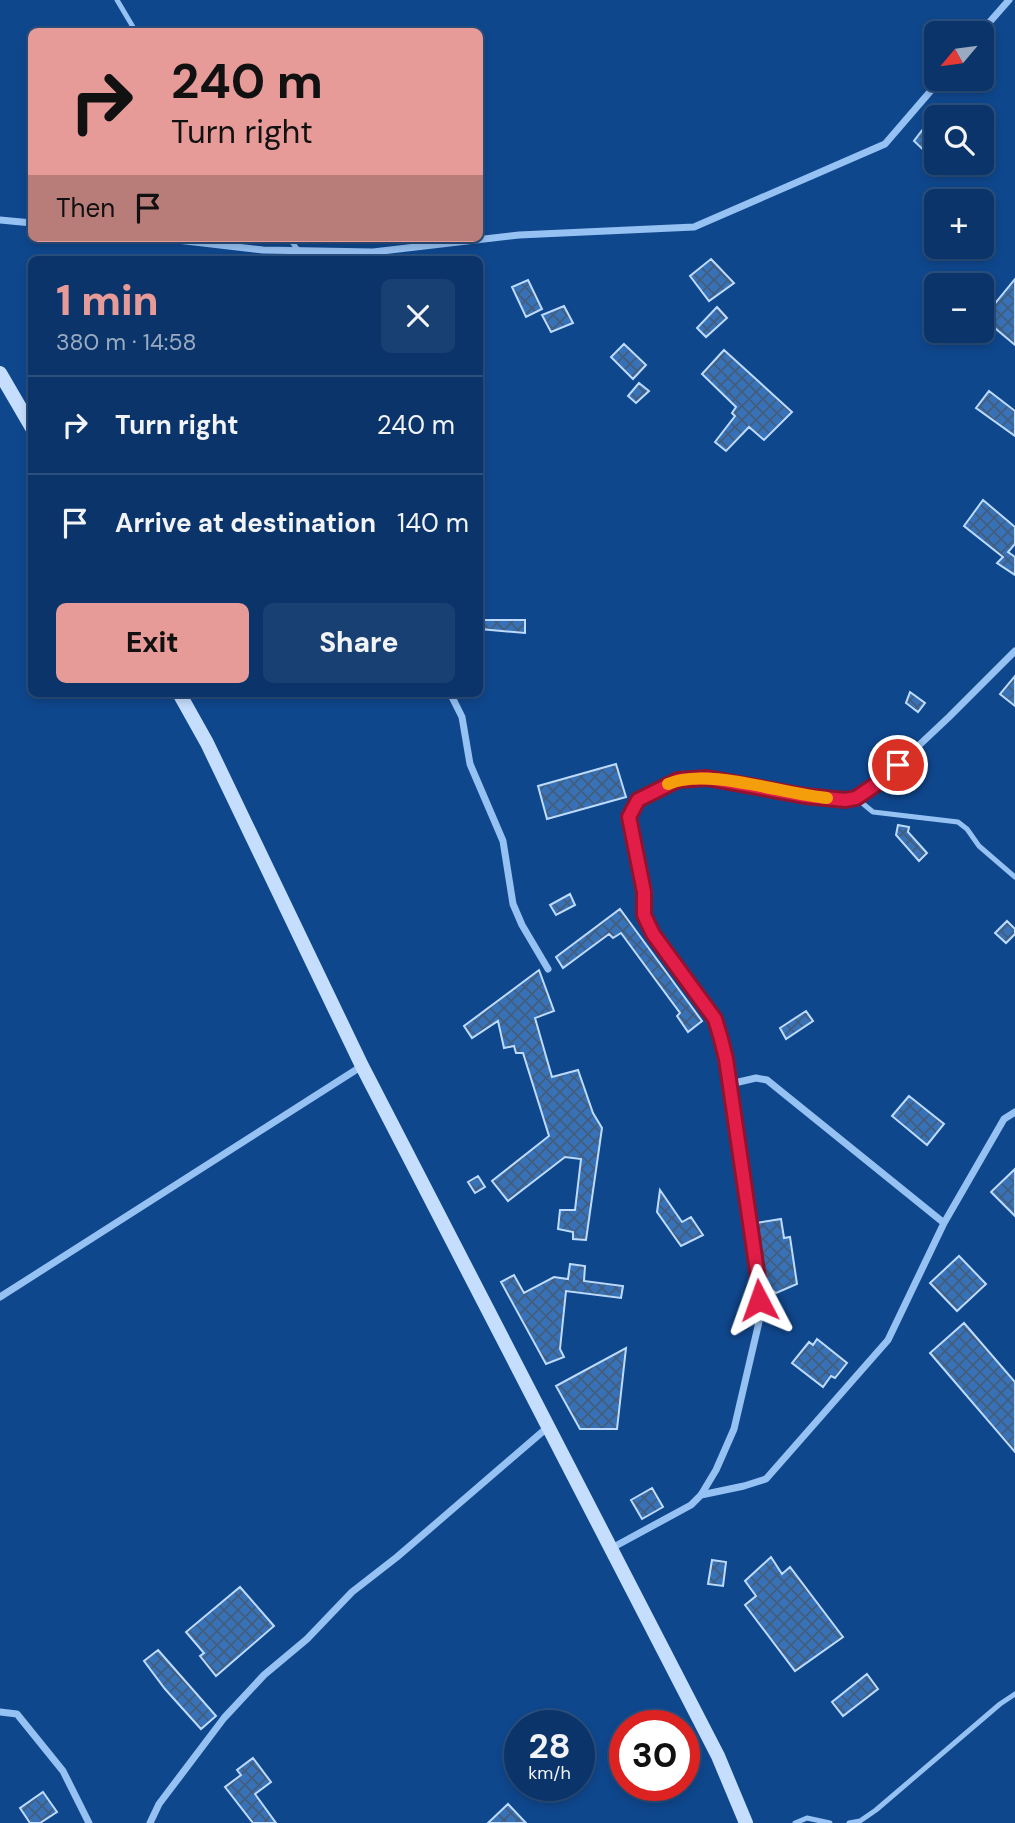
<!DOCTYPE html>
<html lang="en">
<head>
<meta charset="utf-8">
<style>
	body { margin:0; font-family:"DM Sans",sans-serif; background:#194072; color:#f1f3f6; height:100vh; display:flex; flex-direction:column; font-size:26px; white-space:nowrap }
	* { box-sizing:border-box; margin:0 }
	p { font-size:23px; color:#9aabc1 }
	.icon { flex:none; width:38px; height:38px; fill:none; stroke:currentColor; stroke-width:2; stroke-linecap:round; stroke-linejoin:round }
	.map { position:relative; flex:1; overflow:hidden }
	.sheet { position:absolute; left:28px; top:256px; width:455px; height:441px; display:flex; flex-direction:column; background:#0b356a; border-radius:10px; box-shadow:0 4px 10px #0003,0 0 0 2px #2b507e }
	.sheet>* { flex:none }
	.guide { position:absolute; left:28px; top:28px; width:455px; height:214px; border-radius:10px; box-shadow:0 4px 10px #0003,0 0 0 2px #2b507e; background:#e69b98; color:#111; overflow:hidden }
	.needle { width:46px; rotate:241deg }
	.controls { position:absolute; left:924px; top:21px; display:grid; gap:14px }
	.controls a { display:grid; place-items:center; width:70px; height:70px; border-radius:10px; background:#0b356a; box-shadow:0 4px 10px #0003,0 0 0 2px #2b507e; font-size:35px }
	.speed { position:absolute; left:504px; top:1710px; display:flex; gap:14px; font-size:35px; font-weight:700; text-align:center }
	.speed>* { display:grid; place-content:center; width:91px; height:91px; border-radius:50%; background:#0b356a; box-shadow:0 4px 10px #0003,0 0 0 2px #2b507e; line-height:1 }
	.speed small { font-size:18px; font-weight:400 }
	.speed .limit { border:10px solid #d22; background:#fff; color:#111 }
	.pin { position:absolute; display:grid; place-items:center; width:60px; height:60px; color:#fff; margin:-30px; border:4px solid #fff; border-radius:50%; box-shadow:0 2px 7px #0007 }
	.me { position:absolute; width:77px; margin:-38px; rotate:356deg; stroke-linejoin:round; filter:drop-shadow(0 0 5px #0008) }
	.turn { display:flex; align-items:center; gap:24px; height:147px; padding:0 28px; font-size:32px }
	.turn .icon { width:91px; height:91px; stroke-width:2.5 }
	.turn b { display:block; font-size:49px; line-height:60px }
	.then { display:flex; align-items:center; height:66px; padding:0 28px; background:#0003; gap:14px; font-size:26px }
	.round { display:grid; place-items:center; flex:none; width:74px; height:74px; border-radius:10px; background:#194072 }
	.overview { display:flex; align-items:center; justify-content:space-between; height:119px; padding:0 28px }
	h1 { font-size:42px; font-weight:800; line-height:52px; color:#e69b98 }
	.action { display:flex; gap:14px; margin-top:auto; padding:14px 28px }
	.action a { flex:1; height:80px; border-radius:10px; background:#e69b98; color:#111; font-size:28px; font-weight:800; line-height:80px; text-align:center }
	.action a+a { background:#194072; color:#f1f3f6 }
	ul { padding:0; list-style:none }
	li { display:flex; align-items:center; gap:21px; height:98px; padding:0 28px; border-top:2px solid #2b507e }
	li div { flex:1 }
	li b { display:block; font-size:26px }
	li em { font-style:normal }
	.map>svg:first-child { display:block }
	.building { fill:url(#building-cross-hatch); stroke:#bddbfe; stroke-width:2 }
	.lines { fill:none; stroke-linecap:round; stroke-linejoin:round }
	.service { stroke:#96c1f3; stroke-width:5 }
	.minor { stroke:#96c1f3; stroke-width:7 }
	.secondary { stroke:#c5defd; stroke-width:14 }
	.route-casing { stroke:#92132f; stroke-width:18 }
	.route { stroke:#e11d48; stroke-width:12 }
	.slow { stroke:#f59e0b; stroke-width:12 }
</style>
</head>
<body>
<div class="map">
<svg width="1015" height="1823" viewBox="0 0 1015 1823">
	<defs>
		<pattern id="building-cross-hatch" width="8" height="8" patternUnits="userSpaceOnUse" patternTransform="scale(1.75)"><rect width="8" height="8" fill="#3771b7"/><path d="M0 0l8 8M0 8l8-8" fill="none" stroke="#435d7c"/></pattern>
	</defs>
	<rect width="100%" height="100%" fill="#0f478d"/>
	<path class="building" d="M 936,112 L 936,162 L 914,141 Z
		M 711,259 L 734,283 L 709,301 L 690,276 Z
		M 1015,279 L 1015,345 L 983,318 Z
		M 528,280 L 542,309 L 526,317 L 512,287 Z
		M 564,306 L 573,323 L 551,332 L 542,315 Z
		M 717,307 L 727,318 L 706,337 L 697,328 Z
		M 624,344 L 646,365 L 633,379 L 611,357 Z
		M 724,350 L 792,412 L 764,440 L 749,427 L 726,451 L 715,442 L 735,416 L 732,413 L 736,407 L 702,374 Z
		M 639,383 L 649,391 L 636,403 L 628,396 Z
		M 989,391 L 1015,411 L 1015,436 L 976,408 Z
		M 983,500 L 1015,527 L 1015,544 L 1008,552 L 1015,557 L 1015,575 L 997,563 L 1003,557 L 964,526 Z
		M 480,620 L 525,620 L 525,633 L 480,629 Z
		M 1015,676 L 1015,706 L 1000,694 Z
		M 910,692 L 925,703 L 918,712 L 906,703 Z
		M 616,764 L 626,797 L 547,819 L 538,786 Z
		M 898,825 L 909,827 L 908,832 L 927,853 L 919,861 L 896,835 Z
		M 570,894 L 575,905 L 556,915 L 550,905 Z
		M 620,909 L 702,1021 L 688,1032 L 677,1016 L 680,1013 L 621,933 L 613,938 L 609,934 L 563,968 L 556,957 Z
		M 1007,921 L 1015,929 L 1015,934 L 1006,943 L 995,933 Z
		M 539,970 L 554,1011 L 535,1018 L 552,1077 L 578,1070 L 593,1113 L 602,1128 L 586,1240 L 573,1239 L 573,1232 L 558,1229 L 560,1210 L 575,1210 L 581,1159 L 565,1157 L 508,1201 L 492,1181 L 549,1136 L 523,1053 L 516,1053 L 514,1046 L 504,1048 L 498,1021 L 472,1038 L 464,1026 Z
		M 806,1011 L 813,1021 L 786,1039 L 780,1028 Z
		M 909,1096 L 944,1124 L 927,1145 L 892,1116 Z
		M 1015,1169 L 1015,1216 L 991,1192 Z
		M 478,1176 L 485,1187 L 475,1193 L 468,1182 Z
		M 660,1190 L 682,1222 L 691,1217 L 703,1235 L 681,1246 L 657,1212 Z
		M 781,1219 L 784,1238 L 790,1237 L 797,1284 L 776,1293 L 765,1285 L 756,1223 Z
		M 959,1256 L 986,1284 L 957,1311 L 930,1283 Z
		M 570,1264 L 585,1266 L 584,1281 L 623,1286 L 621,1298 L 566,1291 L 560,1349 L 564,1357 L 546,1364 L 501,1282 L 514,1275 L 524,1293 L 554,1277 L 568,1279 Z
		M 964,1323 L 1015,1382 L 1015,1452 L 930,1353 Z
		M 817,1339 L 847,1363 L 835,1378 L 831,1376 L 823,1387 L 792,1363 L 809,1342 L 813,1345 Z
		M 626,1348 L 617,1429 L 580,1429 L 556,1386 Z
		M 652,1488 L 663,1507 L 642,1519 L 631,1500 Z
		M 771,1557 L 782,1574 L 790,1567 L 843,1637 L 795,1671 L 745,1605 L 756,1596 L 745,1581 Z
		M 712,1560 L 726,1562 L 723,1586 L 708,1584 Z
		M 240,1587 L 274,1626 L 216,1676 L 200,1656 L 204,1653 L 186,1632 Z
		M 158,1650 L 216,1716 L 201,1729 L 165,1689 L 144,1661 Z
		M 867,1674 L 878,1689 L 843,1716 L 832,1702 Z
		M 253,1758 L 271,1782 L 255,1794 L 276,1823 L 253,1823 L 225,1787 L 241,1775 L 237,1770 Z
		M 43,1792 L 57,1812 L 40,1823 L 30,1823 L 20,1808 Z
		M 508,1804 L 526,1823 L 488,1823 Z"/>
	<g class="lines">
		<path class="service" d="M 117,0 L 136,32
			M 289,238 L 298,250
			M 856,798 L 873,812 L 958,822 L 967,829 L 979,846 L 1015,877
			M 795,1823 L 807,1818 L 830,1823
			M 849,1823 L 860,1821 L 876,1810 L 1000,1704 L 1015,1694"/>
		<path class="minor" d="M 980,33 L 1009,0
			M 0,220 L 32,223
			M 160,238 L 263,250 L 373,252 L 519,235 L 694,227 L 885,144 L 941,79
			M 450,693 L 462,717 L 470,764 L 503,841 L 513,904 L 522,925 L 548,969
			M 730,1084 L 756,1078 L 767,1080 L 944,1223
			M 0,1297 L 362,1066
			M 701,1495 L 744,1486 L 766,1479 L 888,1340 L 944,1223 L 1004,1119 L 1015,1112
			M 610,1549 L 691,1505 L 701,1495 L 716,1470 L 734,1429 L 759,1322 L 758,1278 L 726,1059 L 715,1019 L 653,935 L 644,915 L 644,892 L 629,817 L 638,800 L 650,793 L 678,780 L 707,777 L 805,796 L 845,800 L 856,798 L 881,781 L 949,717 L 1015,651
			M 0,1712 L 17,1714 L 63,1771 L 89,1823
			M 150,1823 L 159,1804 L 224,1718 L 264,1675 L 307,1639 L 352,1592 L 397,1557 L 548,1427"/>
		<path class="secondary" d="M 0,373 L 32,428
			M 179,693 L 207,743 L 362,1066 L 718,1756 L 746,1823"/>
	</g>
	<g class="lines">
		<g class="route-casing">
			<path id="route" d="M 759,1300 L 758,1278 L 726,1059 L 721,1039 L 715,1019 L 653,934 L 644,915 L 644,892 L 629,817 L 638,800 L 678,780 L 707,778 L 805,796 L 845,800 L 856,798 L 881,781 L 898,765"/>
		</g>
		<use href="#route" class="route"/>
		<path class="slow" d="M 668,784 C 707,767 782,794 827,798"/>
	</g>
</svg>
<div class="controls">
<a><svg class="needle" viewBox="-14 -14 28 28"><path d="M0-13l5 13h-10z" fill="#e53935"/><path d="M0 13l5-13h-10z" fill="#9aabc1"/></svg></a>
<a><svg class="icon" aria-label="search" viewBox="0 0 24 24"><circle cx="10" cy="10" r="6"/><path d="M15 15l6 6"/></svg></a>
<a>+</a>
<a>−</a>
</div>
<div class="speed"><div>28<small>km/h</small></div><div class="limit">30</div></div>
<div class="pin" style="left:898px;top:765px;background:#d93025"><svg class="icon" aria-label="arrive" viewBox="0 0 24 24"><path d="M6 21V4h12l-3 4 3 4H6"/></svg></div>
<svg class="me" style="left:759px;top:1300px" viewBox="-20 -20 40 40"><path d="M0-17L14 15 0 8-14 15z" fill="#e11d48" stroke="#fff" stroke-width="4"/></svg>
<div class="guide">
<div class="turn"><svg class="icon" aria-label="right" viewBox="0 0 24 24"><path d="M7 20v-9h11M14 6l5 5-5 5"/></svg><div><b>240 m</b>Turn right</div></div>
<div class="then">Then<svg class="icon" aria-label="arrive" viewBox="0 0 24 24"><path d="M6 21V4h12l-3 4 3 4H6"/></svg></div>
</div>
<section class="sheet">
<div class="overview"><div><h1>1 min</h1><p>380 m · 14:58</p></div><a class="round"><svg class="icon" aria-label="close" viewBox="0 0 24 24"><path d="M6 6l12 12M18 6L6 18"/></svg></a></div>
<ul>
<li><svg class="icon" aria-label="right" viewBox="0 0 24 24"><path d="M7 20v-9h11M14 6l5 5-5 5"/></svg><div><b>Turn right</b></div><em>240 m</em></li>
<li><svg class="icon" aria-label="arrive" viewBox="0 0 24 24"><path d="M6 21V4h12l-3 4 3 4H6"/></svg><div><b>Arrive at destination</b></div><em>140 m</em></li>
</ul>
<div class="action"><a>Exit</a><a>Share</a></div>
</section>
</div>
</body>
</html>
